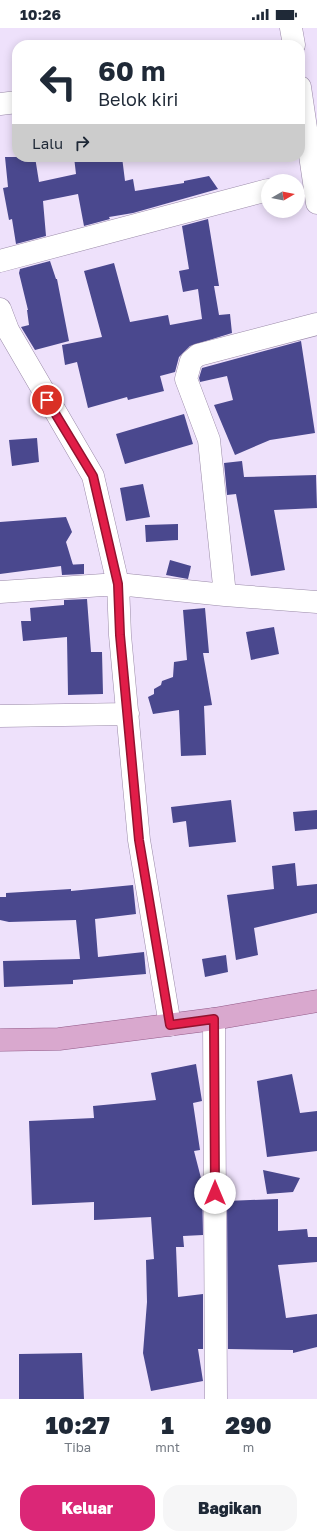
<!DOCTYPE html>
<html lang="id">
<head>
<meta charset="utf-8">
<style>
	body { margin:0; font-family:"Golos Text",sans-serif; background:#f6f6f7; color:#1f2937; height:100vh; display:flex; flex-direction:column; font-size:15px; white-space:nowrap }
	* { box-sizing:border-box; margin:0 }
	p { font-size:13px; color:#747a83 }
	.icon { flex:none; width:22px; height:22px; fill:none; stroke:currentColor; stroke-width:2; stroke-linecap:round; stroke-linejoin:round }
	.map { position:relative; height:1371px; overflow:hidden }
	.panel { display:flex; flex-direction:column; background:#fff; flex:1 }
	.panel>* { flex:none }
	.guide { position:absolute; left:12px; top:12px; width:293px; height:122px; border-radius:16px; box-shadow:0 2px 10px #0003; background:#fff; color:#1f2937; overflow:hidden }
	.needle { width:26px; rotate:81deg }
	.controls { position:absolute; left:261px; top:146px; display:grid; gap:8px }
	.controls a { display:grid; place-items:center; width:44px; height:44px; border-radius:50%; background:#fff; box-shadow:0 2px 10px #0003; font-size:20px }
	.pin { position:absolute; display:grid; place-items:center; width:34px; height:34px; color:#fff; margin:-17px; border:2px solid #fff; border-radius:50%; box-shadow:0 1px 4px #0007 }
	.me { position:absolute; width:44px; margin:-22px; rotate:0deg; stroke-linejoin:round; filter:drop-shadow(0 0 3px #0008) }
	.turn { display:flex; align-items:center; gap:14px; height:84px; padding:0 20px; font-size:18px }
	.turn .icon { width:52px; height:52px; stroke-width:2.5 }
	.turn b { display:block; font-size:28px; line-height:34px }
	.then { display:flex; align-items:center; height:38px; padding:0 20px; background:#0003; gap:8px; font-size:15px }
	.eta { display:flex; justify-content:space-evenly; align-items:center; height:68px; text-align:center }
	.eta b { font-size:24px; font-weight:800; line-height:28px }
	.action { display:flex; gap:8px; margin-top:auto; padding:8px 20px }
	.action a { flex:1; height:46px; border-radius:16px; background:#db2777; color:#fff; font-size:16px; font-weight:800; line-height:46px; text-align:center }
	.action a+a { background:#f6f6f7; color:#1f2937 }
	.status { display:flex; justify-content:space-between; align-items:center; height:28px; padding:0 20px; background:#fff; direction:ltr }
	.status svg { height:11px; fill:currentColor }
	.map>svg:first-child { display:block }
	.building { fill:#4a488e }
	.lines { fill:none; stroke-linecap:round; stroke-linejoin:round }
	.minor-casing { stroke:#9a8aa8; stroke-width:23 }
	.major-casing { stroke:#935b89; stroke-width:23 }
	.minor { stroke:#fff; stroke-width:22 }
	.major { stroke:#d9a8ce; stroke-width:22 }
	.route-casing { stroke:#92132f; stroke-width:10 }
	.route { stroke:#e11d48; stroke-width:7 }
</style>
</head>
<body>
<div class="status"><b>10:26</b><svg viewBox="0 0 49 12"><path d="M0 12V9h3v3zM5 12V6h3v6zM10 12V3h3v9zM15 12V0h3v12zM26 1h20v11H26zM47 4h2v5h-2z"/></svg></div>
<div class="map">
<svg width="317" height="1371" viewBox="0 0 317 1371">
	<rect width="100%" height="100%" fill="#eee1fb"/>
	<path class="building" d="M 5,129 L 35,129 L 39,154 L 76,146 L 74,129 L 122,129 L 125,153 L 133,151 L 135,163 L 184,155 L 184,153 L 209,148 L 218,161 L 133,185 L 109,189 L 110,191 L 84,198 L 78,166 L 43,173 L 46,208 L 16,216 L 12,191 L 9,192 L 3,160 L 8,159 Z
		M 208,191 L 219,258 L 214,258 L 219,287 L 230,286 L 232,305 L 190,318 L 179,329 L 175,344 L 160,348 L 164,363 L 128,372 L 127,369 L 88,380 L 77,334 L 65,337 L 62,317 L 102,309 L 84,243 L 114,235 L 130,294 L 168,287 L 170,297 L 202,291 L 198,261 L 183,264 L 179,243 L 189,241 L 182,198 Z
		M 50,233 L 56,251 L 57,251 L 69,313 L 35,322 L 21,299 L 29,297 L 27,282 L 28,282 L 19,245 L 20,241 Z
		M 301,313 L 315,405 L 270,412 L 235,427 L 214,377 L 233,372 L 227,348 L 200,354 L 199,350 L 202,340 Z
		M 184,386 L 193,416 L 125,436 L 116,406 Z
		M 37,410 L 39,434 L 12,438 L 9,412 Z
		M 242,433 L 244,449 L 316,447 L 317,480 L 274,482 L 285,542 L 251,548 L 236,466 L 227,467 L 224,435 Z
		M 143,456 L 150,489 L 126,493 L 120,460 Z
		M 66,489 L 72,504 L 66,514 L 73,537 L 66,537 L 84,536 L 84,546 L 62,547 L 61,538 L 0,546 L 0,494 Z
		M 178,496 L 178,512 L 146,514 L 145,497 Z
		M 170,532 L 191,538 L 188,551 L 166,547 Z
		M 87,571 L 91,624 L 102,624 L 103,666 L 68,667 L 67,609 L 23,613 L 21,593 L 31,593 L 30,580 L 64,577 L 64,572 Z
		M 205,580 L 209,625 L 203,625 L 212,677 L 204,678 L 206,727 L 181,728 L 179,682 L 153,686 L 148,669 L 154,666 L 154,661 L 161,657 L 162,653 L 173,649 L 174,634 L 187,632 L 183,582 Z
		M 274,599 L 279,626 L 251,632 L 246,604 Z
		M 231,772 L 236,814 L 189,819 L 186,793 L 173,795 L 171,779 Z
		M 317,782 L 317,801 L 295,803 L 293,784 Z
		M 295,835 L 297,858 L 317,856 L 317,885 L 254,900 L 258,927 L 236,932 L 227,867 L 274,861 L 272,838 Z
		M 133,857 L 136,886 L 95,891 L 98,929 L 144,924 L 146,946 L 73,952 L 73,956 L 4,959 L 3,933 L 80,931 L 76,892 L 9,894 L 0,892 L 0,869 L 6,869 L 6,865 L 71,861 L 71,863 Z
		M 226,927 L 228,944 L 205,949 L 202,931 Z
		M 196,1036 L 202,1073 L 193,1075 L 200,1122 L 194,1123 L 202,1154 L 203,1207 L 183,1208 L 184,1219 L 176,1219 L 178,1269 L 203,1266 L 203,1321 L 198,1321 L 203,1353 L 151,1363 L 143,1325 L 147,1274 L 146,1232 L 154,1231 L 151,1189 L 94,1192 L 94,1174 L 32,1177 L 29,1093 L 94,1090 L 93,1078 L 156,1072 L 151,1045 Z
		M 292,1046 L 300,1085 L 317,1083 L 317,1123 L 267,1129 L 257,1053 Z
		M 263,1142 L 300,1150 L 293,1164 L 267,1166 Z
		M 278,1171 L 278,1203 L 307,1201 L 308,1209 L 317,1209 L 317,1234 L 278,1237 L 286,1290 L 317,1286 L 317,1319 L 293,1325 L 293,1322 L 228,1321 L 227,1173 Z
		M 82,1325 L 84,1371 L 19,1371 L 19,1326 Z"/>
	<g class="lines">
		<g class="minor-casing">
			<path id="minor" d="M 291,0 L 294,17
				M 300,59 L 317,175
				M 0,76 L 17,74
				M 0,233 L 268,162
				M 0,281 L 8,302 L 93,448 L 118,556 L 120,607 L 139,812 L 170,997
				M 0,564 L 118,556 L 225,567 L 317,574
				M 225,567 L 209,412 L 186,351 L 191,333 L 198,327 L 317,296
				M 0,688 L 128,686
				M 214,991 L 216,1371"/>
		</g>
		<g class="major-casing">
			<path id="major" d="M 0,1012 L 59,1011 L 214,991 L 317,973"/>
		</g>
		<use href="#minor" class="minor"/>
		<use href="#major" class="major"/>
	</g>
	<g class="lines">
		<g class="route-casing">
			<path id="route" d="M 47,372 L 93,448 L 118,556 L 120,607 L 139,812 L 170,997 L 214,991 L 215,1165"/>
		</g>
		<use href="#route" class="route"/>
	</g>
</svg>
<div class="controls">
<a><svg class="needle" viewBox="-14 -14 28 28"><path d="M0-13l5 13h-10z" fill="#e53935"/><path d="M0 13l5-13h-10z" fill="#747a83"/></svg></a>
</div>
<div class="pin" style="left:47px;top:372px;background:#d93025"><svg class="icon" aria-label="arrive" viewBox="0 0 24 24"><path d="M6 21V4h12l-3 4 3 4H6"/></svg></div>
<svg class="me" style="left:215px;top:1165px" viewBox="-20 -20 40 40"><circle r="19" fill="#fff"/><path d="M0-13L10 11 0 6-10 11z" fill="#e11d48"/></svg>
<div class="guide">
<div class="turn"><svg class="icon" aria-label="left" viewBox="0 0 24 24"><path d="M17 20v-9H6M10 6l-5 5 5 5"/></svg><div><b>60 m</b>Belok kiri</div></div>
<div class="then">Lalu<svg class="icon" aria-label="right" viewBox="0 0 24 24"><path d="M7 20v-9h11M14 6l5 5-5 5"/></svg></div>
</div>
</div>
<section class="panel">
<div class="eta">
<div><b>10:27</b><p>Tiba</p></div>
<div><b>1</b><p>mnt</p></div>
<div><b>290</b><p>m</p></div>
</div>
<div class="action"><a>Keluar</a><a>Bagikan</a></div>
</section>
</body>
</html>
